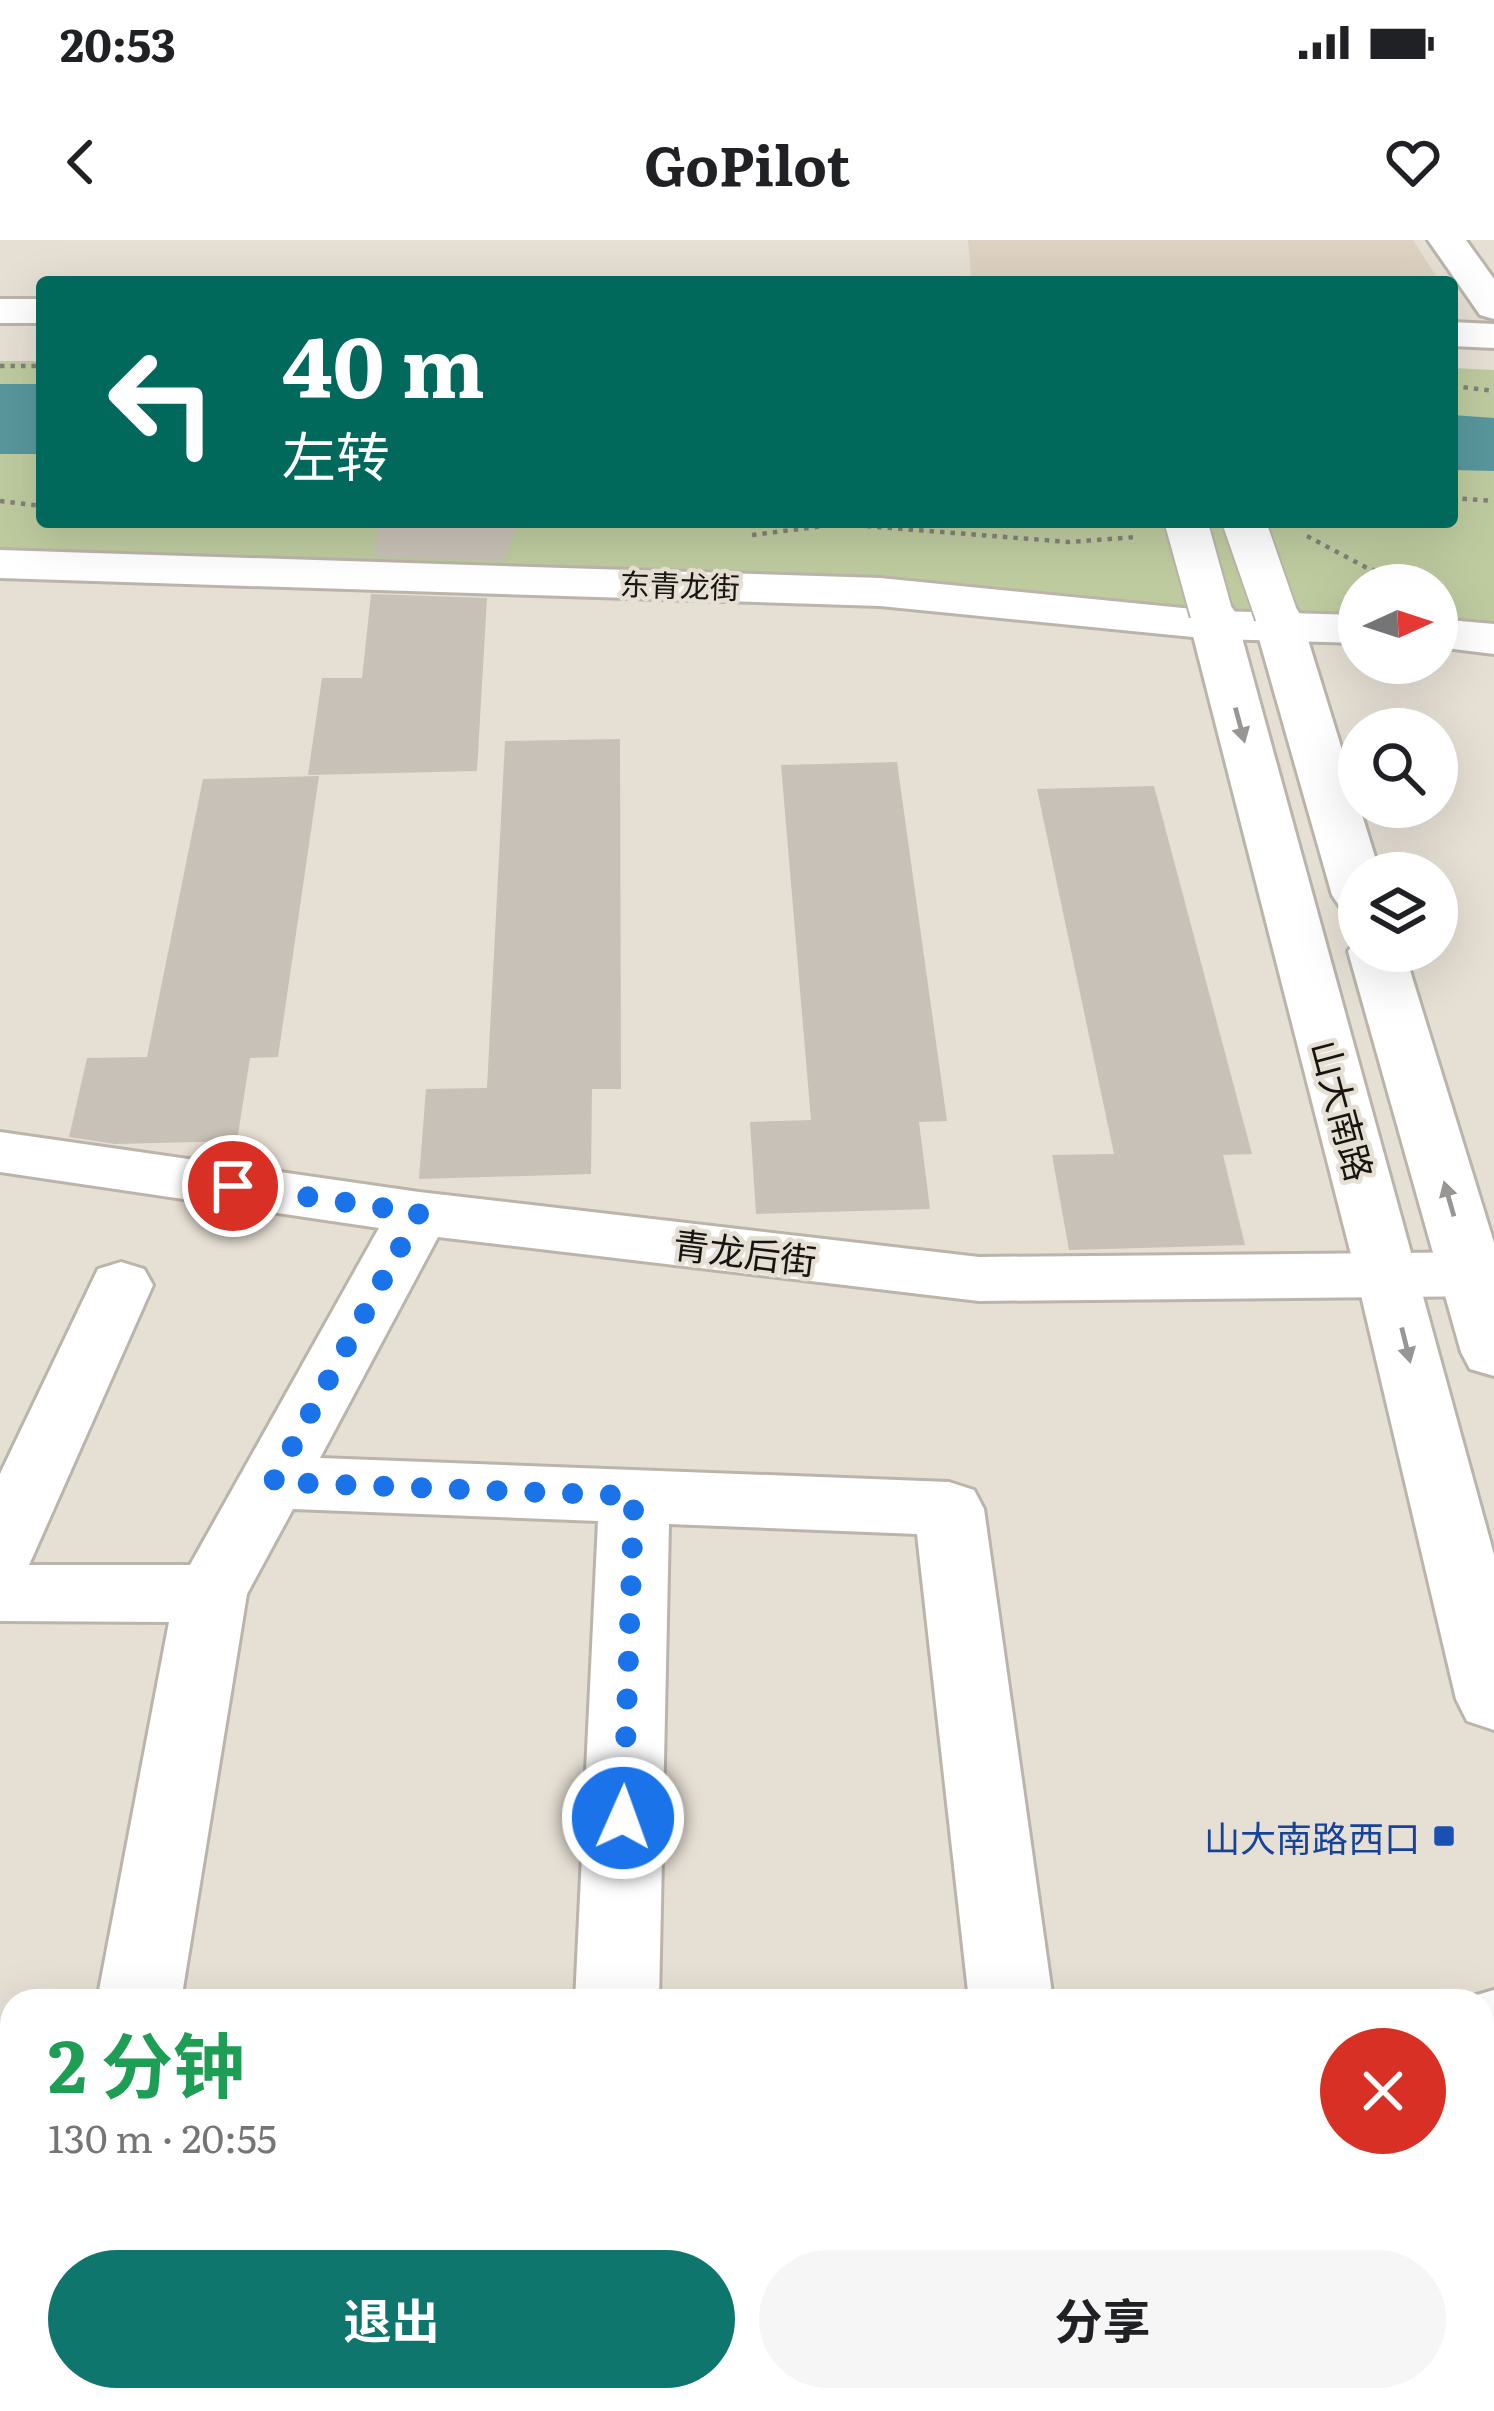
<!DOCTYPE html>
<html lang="zh">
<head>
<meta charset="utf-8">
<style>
	body { margin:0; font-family:Literata,"Noto Sans SC",serif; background:#f6f6f6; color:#202124; height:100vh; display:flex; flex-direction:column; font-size:45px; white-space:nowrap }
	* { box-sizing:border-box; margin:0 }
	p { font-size:39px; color:#757577 }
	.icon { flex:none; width:66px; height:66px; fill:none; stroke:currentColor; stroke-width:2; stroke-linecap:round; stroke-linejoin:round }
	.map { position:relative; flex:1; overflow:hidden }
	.drawer { position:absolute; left:0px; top:1749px; width:1494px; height:423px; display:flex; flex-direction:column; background:#fff; border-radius:36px 36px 0 0; box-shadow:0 12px 48px #0002 }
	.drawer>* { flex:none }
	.banner { position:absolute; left:36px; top:36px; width:1422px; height:252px; border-radius:12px; box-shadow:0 12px 48px #0002; background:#00695c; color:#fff; overflow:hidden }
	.needle { width:78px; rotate:87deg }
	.fabs { position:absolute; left:1338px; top:324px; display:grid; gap:24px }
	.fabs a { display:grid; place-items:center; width:120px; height:120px; border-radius:50%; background:#fff; box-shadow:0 12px 48px #0002; font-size:60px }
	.pin { position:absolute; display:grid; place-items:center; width:102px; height:102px; color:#fff; margin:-51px; border:6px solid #fff; border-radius:50%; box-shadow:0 3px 12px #0007 }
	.me { position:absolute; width:132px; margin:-66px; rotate:2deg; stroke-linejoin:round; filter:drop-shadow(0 0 9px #0008) }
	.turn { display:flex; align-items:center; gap:42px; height:252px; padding:0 48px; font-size:54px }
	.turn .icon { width:156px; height:156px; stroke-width:2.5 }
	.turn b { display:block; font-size:84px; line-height:102px }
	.round { display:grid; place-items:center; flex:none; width:126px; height:126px; border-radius:63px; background:#f6f6f6 }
	.headline { display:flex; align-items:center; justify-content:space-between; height:204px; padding:0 48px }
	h1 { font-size:72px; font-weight:700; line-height:90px; color:#1e9e55 }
	.button { display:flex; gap:24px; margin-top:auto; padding:24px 48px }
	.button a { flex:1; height:138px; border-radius:72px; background:#0f766e; color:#fff; font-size:48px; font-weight:700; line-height:138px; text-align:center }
	.button a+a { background:#f6f6f6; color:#202124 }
	.status { display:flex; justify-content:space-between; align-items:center; height:84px; padding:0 60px; background:#fff; direction:ltr }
	.status svg { height:33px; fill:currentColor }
	header { display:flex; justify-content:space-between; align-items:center; height:156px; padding:0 48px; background:#fff; font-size:54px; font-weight:700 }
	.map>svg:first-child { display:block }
	.built { fill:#ddd2c1 }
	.green { fill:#becb9f }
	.water { fill:#58979d }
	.building { fill:#c8c1b7 }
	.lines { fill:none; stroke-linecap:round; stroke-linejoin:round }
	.street-casing { stroke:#bbb4aa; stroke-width:6 }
	.secondary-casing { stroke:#bbb4aa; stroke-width:6 }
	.path { stroke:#848078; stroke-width:4.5; stroke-dasharray:4.5 6; stroke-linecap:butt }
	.street { fill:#fff; fill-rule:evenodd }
	.secondary { fill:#fff; fill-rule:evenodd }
	.secondary-bridge-casing { stroke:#bbb4aa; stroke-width:46; stroke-linecap:butt }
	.secondary-bridge { stroke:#fff; stroke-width:42 }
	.oneway { fill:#979694 }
	.route { stroke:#1a73e8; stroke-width:21; stroke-dasharray:0 37.8 }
	.transit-dot { fill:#1a4fb4; stroke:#e6dfd4; stroke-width:4.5 }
	.labels { text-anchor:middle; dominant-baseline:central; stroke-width:9; stroke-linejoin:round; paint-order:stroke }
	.far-street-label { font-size:30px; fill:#171511; stroke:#e6dfd4 }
	.street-label { font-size:36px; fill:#171511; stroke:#e6dfd4 }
	.transit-label { font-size:36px; fill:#164399; stroke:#e6dfd4; text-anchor:end }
</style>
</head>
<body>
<div class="status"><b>20:53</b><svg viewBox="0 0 49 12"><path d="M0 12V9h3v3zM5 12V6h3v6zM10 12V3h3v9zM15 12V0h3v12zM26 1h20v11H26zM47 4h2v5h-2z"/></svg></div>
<header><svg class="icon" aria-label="back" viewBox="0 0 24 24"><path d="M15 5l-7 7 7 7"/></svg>GoPilot<svg class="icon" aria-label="heart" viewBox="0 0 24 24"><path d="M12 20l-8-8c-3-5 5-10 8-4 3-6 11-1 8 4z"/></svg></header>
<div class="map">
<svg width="1494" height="2171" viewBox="0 0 1494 2171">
	<rect width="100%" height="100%" fill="#e6dfd4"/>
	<path class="built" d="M 968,0 L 1413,0 L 1440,42 L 1063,42 L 971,36 Z"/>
	<path class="green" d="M 0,121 L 42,121 L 42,282 L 1452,282 L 1452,128 L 1494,130 L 1494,383 L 1437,380 L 1437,345 L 1359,345 L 1359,376 L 628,338 L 0,329 Z"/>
	<path class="water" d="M 0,144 L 42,144 L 42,214 L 0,214 Z
		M 1452,175 L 1494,178 L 1494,231 L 1452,230 Z"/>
	<path class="building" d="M 378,282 L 519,282 L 503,321 L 374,317 Z
		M 371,354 L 487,358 L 477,531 L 308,535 L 322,438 L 362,438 Z
		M 620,499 L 621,849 L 592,849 L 591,934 L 419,939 L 426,849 L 487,848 L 505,501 Z
		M 897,522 L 947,881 L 919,882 L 930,969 L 756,974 L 750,882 L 811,880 L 781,525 Z
		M 319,536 L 278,817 L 250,818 L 237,901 L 115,904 L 69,897 L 87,818 L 147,817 L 203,539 Z
		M 1154,546 L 1252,914 L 1223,915 L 1245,1005 L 1069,1010 L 1052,915 L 1114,914 L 1037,549 Z"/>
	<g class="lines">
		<g class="street-casing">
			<path id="street" d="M 1428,0 L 1466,0 L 1494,39 L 1494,79 L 1480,75 Z
				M 0,310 L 880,338 L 1213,371 L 1359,375 L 1359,403 L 1213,399 L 880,366 L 0,338 Z
				M 1437,379 L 1494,384 L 1494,414 L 1437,407 Z
				M 0,892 L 419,952 L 979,1017 L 1494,1012 L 1494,1056 L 979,1061 L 438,997 L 320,1218 L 949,1242 L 974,1250 L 984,1269 L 1053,1761 L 969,1761 L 917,1294 L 669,1284 L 659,1761 L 575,1761 L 598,1281 L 293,1269 L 247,1354 L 181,1761 L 97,1761 L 169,1382 L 0,1381 L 0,1234 L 98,1029 L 121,1022 L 144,1029 L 153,1045 L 29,1325 L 190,1325 L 379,988 L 0,932 Z
				M 1494,1750 L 1494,1826 L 1482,1827 L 1482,1761 L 1456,1761 Z
				M 12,2056 L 12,2160 L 33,2160 L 0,2171 L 0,2061 Z
				M 385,2160 L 479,2160 L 478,2171 L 384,2171 Z
				M 854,2160 L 948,2160 L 949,2171 L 855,2171 Z"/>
		</g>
		<g class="secondary-casing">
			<path id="secondary" d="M 0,59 L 42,59 L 42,83 L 0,83 Z
				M 1452,82 L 1494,84 L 1494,108 L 1452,106 Z
				M 1211,358 L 1228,362 L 1235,372 L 1494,1315 L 1494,1490 L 1467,1481 L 1456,1459 L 1357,1038 L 1187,372 L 1194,362 Z
				M 1276,360 L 1293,364 L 1300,374 L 1380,633 L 1359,633 L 1359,671 L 1340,667 L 1332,655 L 1252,374 L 1259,364 Z
				M 1359,698 L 1359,711 L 1404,711 L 1494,1003 L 1494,1136 L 1470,1129 L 1461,1112 L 1348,711 Z"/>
		</g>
		<path class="path" d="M 0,126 L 42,126
			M 1453,146 L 1494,151
			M 1452,258 L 1494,261
			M 0,261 L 42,266
			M 1302,286 L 1331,282
			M 752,295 L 840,284 L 1069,302 L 1137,297
			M 1307,296 L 1369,329 L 1439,342"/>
		<use href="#street" class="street"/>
		<use href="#secondary" class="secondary"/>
		<g class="secondary-bridge-casing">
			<path id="secondary-bridge" d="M 1186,282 L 1211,372
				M 1244,282 L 1276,374"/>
		</g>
		<use href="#secondary-bridge" class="secondary-bridge"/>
	</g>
	<defs><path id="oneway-solid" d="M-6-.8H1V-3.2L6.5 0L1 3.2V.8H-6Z" transform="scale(3)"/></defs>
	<g class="oneway">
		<use href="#oneway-solid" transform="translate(1240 485) rotate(75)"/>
		<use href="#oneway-solid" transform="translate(1449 959) rotate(-106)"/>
		<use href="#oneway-solid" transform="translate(1406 1105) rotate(76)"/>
	</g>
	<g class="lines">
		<path class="route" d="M 233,946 L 419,973 L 273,1242 L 634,1256 L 623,1578"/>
	</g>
	<rect class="transit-dot" x="1432" y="1584" width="24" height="24" rx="6"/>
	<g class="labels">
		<g class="far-street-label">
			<text transform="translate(680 344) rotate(2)">东青龙街</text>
		</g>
		<g class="street-label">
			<text transform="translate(1344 870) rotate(75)">山大南路</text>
			<text transform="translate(745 1011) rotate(7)">青龙后街</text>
		</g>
		<g class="transit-label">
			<text x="1420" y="1596">山大南路西口</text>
		</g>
	</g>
</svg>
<div class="fabs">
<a><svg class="needle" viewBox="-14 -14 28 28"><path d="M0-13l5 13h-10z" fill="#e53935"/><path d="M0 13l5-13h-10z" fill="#757577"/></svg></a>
<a><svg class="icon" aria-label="search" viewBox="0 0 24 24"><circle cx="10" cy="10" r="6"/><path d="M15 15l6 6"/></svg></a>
<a><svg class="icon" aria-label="layers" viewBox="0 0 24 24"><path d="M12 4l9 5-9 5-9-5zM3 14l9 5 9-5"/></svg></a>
</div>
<div class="pin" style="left:233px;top:946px;background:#d93025"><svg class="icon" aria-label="arrive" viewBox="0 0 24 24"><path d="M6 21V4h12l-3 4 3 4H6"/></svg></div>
<svg class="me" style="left:623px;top:1578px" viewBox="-20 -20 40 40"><circle r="17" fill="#1a73e8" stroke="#fff" stroke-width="3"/><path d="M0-11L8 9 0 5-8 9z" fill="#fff"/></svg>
<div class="banner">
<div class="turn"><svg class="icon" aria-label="left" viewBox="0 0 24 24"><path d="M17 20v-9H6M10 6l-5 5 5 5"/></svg><div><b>40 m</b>左转</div></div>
</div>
<section class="drawer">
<div class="headline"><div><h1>2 分钟</h1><p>130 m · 20:55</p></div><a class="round" style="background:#d93025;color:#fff"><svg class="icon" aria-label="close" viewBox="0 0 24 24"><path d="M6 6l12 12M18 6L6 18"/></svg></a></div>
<div class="button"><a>退出</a><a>分享</a></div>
</section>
</div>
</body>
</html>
